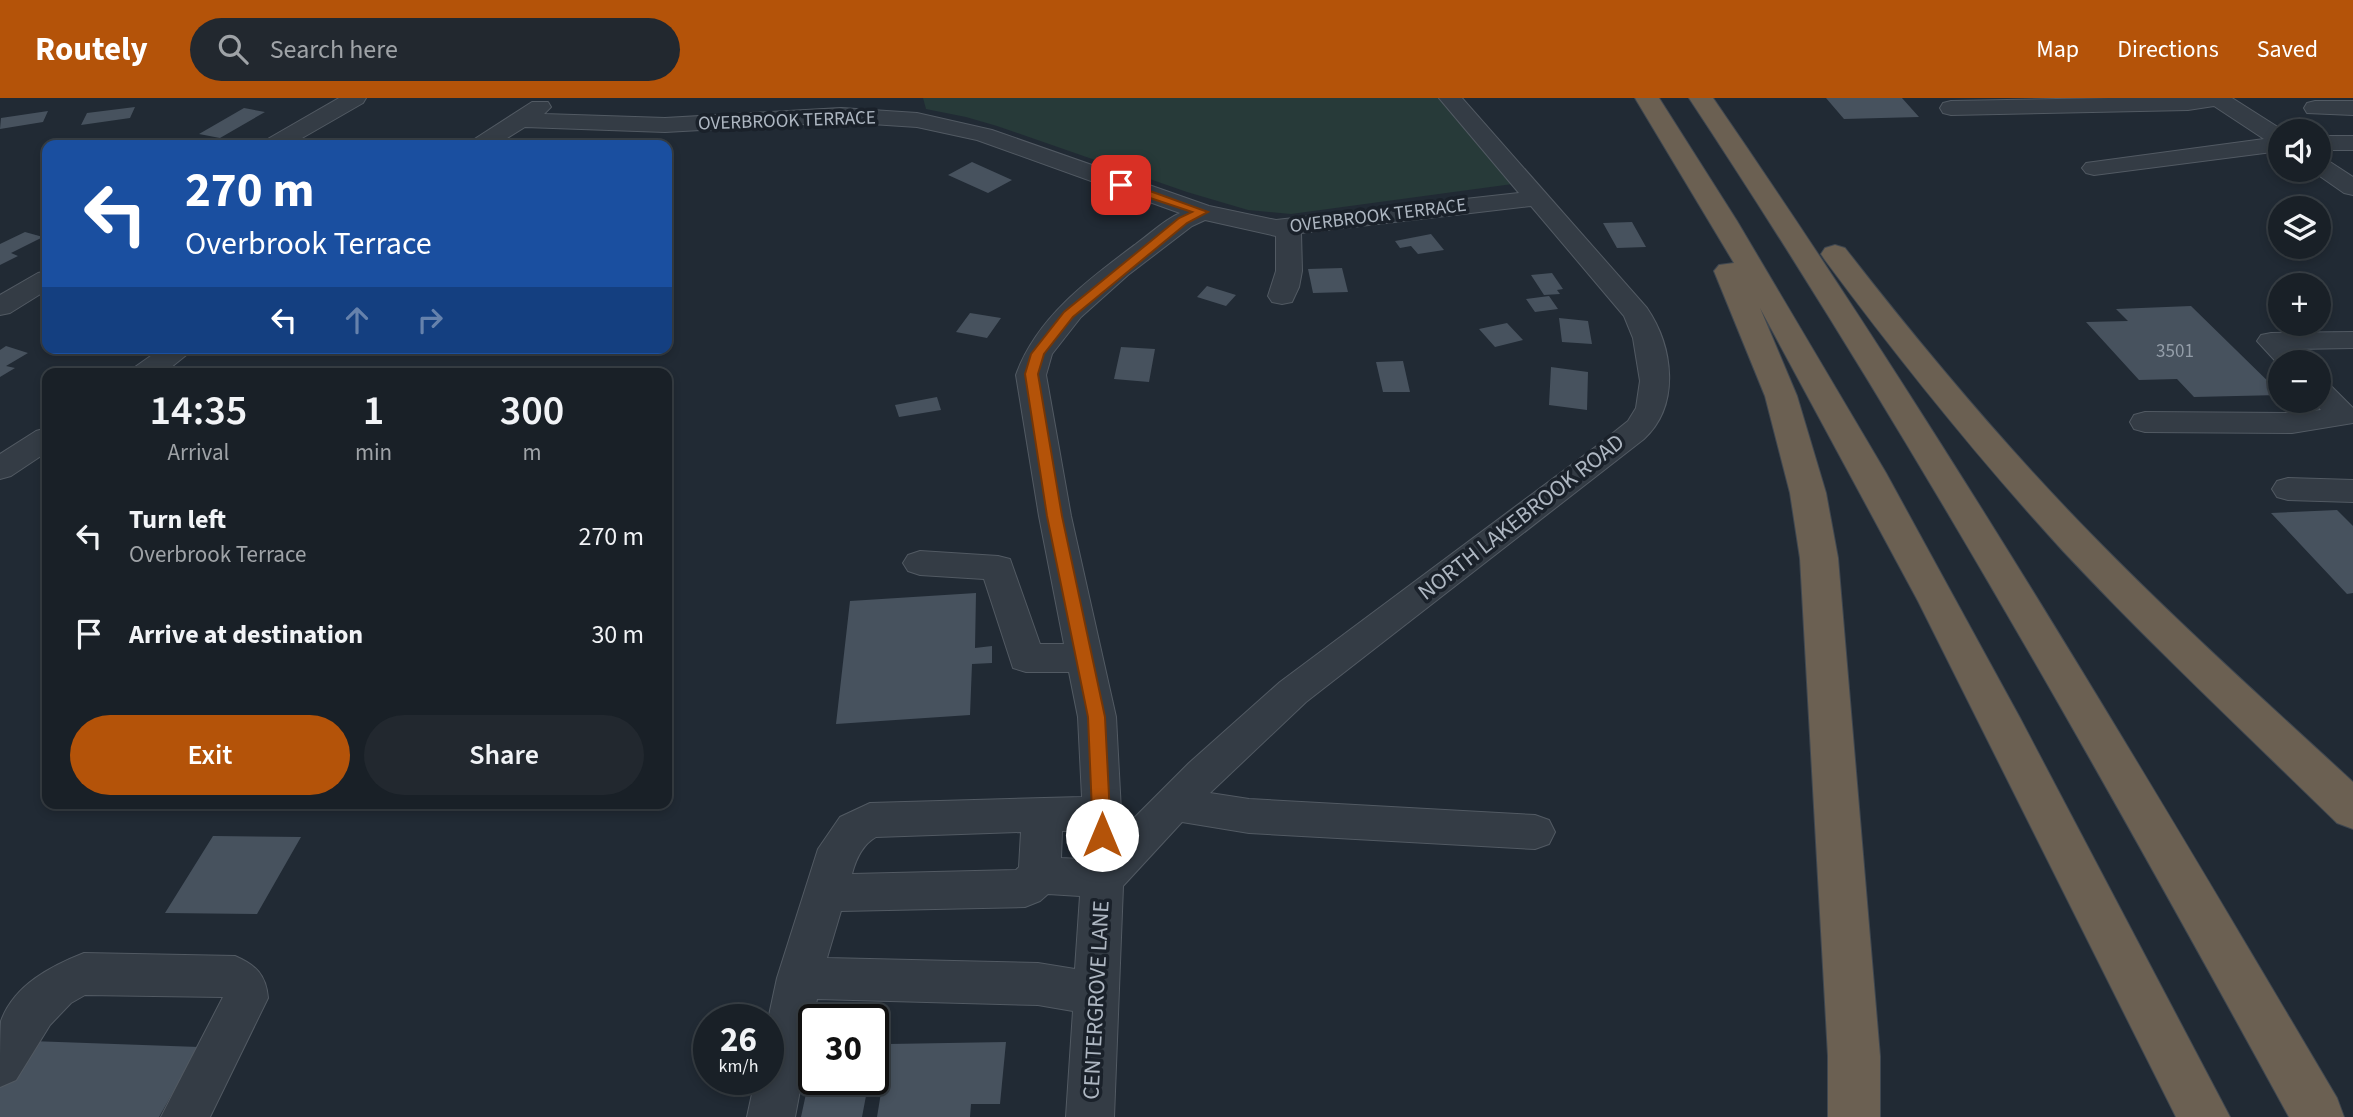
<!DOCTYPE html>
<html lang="en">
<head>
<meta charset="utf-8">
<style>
	body { margin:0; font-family:"Source Sans 3",sans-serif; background:#22282f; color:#f1f3f6; height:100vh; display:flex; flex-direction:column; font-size:26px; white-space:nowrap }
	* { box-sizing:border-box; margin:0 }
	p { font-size:23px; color:#9fa3a7 }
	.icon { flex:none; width:38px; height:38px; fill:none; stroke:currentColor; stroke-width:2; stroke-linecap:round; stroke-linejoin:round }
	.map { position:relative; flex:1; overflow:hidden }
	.side { position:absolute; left:42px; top:270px; width:630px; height:441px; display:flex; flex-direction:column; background:#192027; border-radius:14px; box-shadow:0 4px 10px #0003,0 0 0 2px #373e44 }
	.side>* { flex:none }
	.top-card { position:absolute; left:42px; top:42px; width:630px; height:214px; border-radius:14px; box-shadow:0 4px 10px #0003,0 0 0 2px #373e44; background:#1a4fa0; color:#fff; overflow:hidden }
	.tools { position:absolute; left:2268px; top:21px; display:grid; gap:14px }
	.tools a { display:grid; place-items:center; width:63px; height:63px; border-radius:50%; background:#192027; box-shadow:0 4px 10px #0003,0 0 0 2px #373e44; font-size:35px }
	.speed { position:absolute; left:693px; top:906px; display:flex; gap:14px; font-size:35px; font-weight:700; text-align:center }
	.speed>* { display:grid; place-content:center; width:91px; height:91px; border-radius:50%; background:#192027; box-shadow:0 4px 10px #0003,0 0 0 2px #373e44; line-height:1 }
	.speed small { font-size:18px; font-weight:400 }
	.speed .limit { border:4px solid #111; border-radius:10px; background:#fff; color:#111 }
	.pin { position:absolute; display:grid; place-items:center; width:60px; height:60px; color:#fff; margin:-30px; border-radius:14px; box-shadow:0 4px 10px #0006 }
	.me { position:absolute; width:77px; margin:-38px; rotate:0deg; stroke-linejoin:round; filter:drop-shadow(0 0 5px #0008) }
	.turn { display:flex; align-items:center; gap:24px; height:147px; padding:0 28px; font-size:32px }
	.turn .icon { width:91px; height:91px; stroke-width:2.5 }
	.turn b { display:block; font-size:49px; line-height:60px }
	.lanes { display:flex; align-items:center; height:66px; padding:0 28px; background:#0003; justify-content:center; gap:35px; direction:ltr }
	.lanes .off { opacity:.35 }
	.eta { display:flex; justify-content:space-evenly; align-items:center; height:119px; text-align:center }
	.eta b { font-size:42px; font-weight:600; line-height:49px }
	.primary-button { display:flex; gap:14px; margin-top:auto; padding:14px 28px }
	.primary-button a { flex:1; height:80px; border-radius:42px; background:#b45309; color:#fff; font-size:28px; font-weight:600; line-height:80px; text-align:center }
	.primary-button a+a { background:#22282f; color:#f1f3f6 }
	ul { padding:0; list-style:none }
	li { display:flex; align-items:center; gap:21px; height:98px; padding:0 28px }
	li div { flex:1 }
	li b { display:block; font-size:26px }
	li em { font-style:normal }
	header { display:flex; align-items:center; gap:42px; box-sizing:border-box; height:98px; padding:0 35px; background:#b45309; color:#fff }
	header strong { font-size:33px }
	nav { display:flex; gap:38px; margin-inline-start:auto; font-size:24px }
	.search { width:490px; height:63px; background:#22282f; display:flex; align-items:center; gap:18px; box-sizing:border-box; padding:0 24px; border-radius:38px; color:#9fa3a7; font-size:26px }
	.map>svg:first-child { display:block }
	.green { fill:#273a39 }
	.building { fill:#47525e }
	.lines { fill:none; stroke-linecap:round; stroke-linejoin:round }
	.minor-casing { stroke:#525a63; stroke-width:2 }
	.highway-casing { stroke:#3f4750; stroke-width:2 }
	.minor { fill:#343c45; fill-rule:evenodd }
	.highway { fill:#6b6052; fill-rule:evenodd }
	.route { fill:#b45309; stroke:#753606; stroke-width:2 }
	.labels { text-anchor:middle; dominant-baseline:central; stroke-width:7; stroke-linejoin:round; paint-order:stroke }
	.far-street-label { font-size:19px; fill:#aeb7c2; stroke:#1a212a }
	.number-label { font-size:19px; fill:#949ea9 }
	.street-label { font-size:23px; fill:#aeb7c2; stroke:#1a212a }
</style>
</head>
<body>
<header>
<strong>Routely</strong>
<div class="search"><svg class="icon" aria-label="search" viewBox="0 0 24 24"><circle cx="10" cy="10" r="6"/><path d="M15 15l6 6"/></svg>Search here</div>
<nav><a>Map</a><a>Directions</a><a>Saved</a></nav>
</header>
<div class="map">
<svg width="2353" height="1019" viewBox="0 0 2353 1019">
	<rect width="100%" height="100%" fill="#212a34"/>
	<path class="green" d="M 923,0 L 1444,0 L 1520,85 L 1291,116 L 1248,112 L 1187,94 L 997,28 L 966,19 L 926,11 Z"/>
	<path class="building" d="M 1826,0 L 1902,0 L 1919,19 L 1844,21 Z
		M 135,9 L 130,20 L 81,27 L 87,15 Z
		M 244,10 L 265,14 L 220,40 L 199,36 Z
		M 48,13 L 43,24 L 0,31 L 1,20 Z
		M 972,64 L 1012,82 L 988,95 L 948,77 Z
		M 1632,124 L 1646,149 L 1617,150 L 1603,125 Z
		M 25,134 L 43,139 L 11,155 L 18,158 L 0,167 L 0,146 Z
		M 1431,136 L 1444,152 L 1418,156 L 1411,148 L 1400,150 L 1395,143 Z
		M 1342,170 L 1348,194 L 1313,195 L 1308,171 Z
		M 1552,175 L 1563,191 L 1557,192 L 1560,196 L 1544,197 L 1531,177 Z
		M 1207,188 L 1236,197 L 1226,208 L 1197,199 Z
		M 1549,198 L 1558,211 L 1535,214 L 1526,201 Z
		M 2191,208 L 2280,295 L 2280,297 L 2194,299 L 2177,281 L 2139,282 L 2086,224 L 2128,223 L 2116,211 Z
		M 970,215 L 1001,220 L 987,240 L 956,234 Z
		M 1559,220 L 1588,223 L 1592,246 L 1562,244 Z
		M 1507,225 L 1523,242 L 1495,249 L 1479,231 Z
		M 6,248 L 28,255 L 6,268 L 15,270 L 0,279 L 0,252 Z
		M 1121,249 L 1155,251 L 1149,284 L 1114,281 Z
		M 1403,263 L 1410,294 L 1383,294 L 1376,264 Z
		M 1551,269 L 1588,274 L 1587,312 L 1549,307 Z
		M 937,299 L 941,312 L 899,319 L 895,307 Z
		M 2337,412 L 2353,428 L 2353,495 L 2347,496 L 2271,415 Z
		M 976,495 L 975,550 L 992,548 L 992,565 L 972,566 L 970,617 L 836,626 L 850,503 Z
		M 213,738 L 301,739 L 257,816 L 165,815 Z
		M 31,943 L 199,949 L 159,1019 L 0,1019 L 0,989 Z
		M 1006,944 L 1000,1006 L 971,1006 L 970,1019 L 877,1019 L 889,946 Z
		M 813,963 L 814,982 L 869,982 L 862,1019 L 801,1019 Z"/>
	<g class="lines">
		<g class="minor-casing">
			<path id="minor" d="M 339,0 L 366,0 L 363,5 L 290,47 L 262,47 L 266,42 Z
				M 1439,0 L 1462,0 L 1647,210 C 1673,248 1681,307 1644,341 L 1306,604 L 1210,695 L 1249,701 L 1535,717 L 1549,722 L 1555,734 L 1549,746 L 1535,751 L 1249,735 L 1182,724 L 1123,788 L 1114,1019 L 1066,1019 L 1073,913 L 1038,907 L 817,901 L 795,1019 L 747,1019 L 755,982 L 768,982 L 768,922 L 777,880 L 818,751 L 840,719 L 870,705 L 1082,699 L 1078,619 L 1069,574 L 1026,574 L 1013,570 L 984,481 L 920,477 L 908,473 L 903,465 L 908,457 L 920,453 L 998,458 L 1010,461 L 1040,546 L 1064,546 L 1039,418 L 1016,277 C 1036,220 1089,181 1136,146 C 1150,136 1164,122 1180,115 L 977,42 L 917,29 L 841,24 L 665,34 L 525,29 L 496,47 L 469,47 L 473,42 L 532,4 L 548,4 L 551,9 L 544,16 L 665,20 L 841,10 L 917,15 L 992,32 L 1209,108 L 1276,122 L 1519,95 ZM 1531,108 L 1624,218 L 1633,240 L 1640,283 L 1636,310 L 1628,323 L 1598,347 L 1280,584 L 1189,665 L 1122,732 L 1116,619 L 1071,418 L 1046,277 L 1052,256 L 1081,219 L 1128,177 L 1192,128 L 1205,122 L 1276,138 L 1276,173 L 1268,198 L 1272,204 L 1282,206 L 1292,204 L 1299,189 L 1302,173 L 1301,135 ZM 1062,733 L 1082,733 L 1081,761 L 1061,760 ZM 1021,734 L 1019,769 L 1016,772 L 852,776 C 856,761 862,747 876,739 ZM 1048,796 L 1080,798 L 1075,871 L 1038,865 L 827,860 L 841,813 L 1025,809 L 1040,803 Z
				M 2109,0 L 2232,0 L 2284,33 L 2280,33 L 2280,53 L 2094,77 L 2086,75 L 2082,70 L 2086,65 L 2264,41 L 2214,8 L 2188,12 L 1951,17 L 1943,15 L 1940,10 L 1943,5 L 1951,3 Z
				M 2315,3 L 2353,3 L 2353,17 L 2307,15 L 2304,10 L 2307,5 Z
				M 2319,38 L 2353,38 L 2353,52 L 2319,52 Z
				M 2319,60 L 2327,62 L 2353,79 L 2353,97 L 2344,95 L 2311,72 L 2319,72 Z
				M 47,173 L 47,192 L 10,215 L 0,217 L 0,197 L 38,175 Z
				M 2353,234 L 2353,250 L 2295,251 L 2306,264 L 2280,264 L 2280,268 L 2257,243 L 2261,237 L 2271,235 Z
				M 162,250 L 195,250 L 164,275 L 131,275 L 135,269 Z
				M 2319,283 L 2329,286 L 2353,310 L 2353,325 L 2292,335 L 2145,334 L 2134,331 L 2130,324 L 2134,317 L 2145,314 L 2292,315 L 2321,312 L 2313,303 L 2319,303 Z
				M 47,330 L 47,354 L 11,378 L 0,381 L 0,356 L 36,333 Z
				M 2288,380 L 2353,382 L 2353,404 L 2288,402 L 2277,399 L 2272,391 L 2277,383 Z
				M 84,855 L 235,858 C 256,867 266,877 268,900 L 210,1019 L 161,1019 L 223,899 L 85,897 L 71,905 L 50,927 L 16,982 L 0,989 C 0,972 0,937 1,923 C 14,887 51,868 84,855 Z"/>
		</g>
		<g class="highway-casing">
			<path id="highway" d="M 1635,0 L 1659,0 L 1737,123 L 1886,375 L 2020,620 L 2230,1019 L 2176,1019 L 1918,503 L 1760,210 L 1797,298 L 1826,395 L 1838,460 L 1880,958 L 1880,1019 L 1828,1019 L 1828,958 L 1800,460 L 1790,395 L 1765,298 L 1714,173 L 1719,167 L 1734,165 Z
				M 1689,0 L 1713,0 C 1936,324 2137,661 2337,1000 L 2344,1019 L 2289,1019 C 2099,672 1907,330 1689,0 Z
				M 1835,147 L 1845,150 C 1922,249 2003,346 2091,436 C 2175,522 2265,603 2353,684 L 2353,731 L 2337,725 C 2245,635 2151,547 2063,453 C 1978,360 1900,263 1825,162 L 1821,156 L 1825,150 Z"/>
		</g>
		<use href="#minor" class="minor"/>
		<use href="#highway" class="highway"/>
	</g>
	<path class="route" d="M 1117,84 L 1125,84 L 1208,114 L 1187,125 L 1073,219 L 1044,256 L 1038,276 L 1062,418 L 1105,619 L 1111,737 L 1109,743 L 1102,745 L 1095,743 L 1093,737 L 1088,619 L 1047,418 L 1025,276 L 1031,256 L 1064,214 L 1179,120 L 1192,114 L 1117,89 Z"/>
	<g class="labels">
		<g class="far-street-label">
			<text transform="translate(787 23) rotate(-2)">OVERBROOK TERRACE</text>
			<text transform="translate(1378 118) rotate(-7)">OVERBROOK TERRACE</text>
		</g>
		<g class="number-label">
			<text x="2175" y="253">3501</text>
		</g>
		<g class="street-label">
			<text transform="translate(1521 419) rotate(-38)">NORTH LAKEBROOK ROAD</text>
			<text transform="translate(1096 902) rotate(-87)">CENTERGROVE LANE</text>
		</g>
	</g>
</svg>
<div class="tools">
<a><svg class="icon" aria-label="sound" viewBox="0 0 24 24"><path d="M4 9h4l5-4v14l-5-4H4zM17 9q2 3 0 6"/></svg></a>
<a><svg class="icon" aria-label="layers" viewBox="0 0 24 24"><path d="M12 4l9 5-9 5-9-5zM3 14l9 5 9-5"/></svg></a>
<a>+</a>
<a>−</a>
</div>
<div class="speed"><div>26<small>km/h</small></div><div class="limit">30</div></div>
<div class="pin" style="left:1121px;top:87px;background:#d93025"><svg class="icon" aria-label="arrive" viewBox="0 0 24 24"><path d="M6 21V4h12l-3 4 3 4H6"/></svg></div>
<svg class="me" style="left:1102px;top:737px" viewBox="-20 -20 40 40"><circle r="19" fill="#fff"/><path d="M0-13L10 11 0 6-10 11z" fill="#b45309"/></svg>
<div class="top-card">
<div class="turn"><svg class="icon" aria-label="left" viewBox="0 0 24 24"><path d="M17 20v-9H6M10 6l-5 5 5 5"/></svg><div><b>270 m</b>Overbrook Terrace</div></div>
<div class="lanes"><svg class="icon" aria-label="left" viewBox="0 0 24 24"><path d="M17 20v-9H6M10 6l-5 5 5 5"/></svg><svg class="icon off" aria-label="ahead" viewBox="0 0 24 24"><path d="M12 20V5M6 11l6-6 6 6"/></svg><svg class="icon off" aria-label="right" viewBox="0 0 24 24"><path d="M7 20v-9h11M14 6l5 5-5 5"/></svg></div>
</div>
<section class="side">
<div class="eta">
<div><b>14:35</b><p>Arrival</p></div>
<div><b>1</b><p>min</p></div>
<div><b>300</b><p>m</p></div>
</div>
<ul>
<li><svg class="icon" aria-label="left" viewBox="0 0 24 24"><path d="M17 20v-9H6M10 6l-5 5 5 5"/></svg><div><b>Turn left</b><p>Overbrook Terrace</p></div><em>270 m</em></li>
<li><svg class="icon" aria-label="arrive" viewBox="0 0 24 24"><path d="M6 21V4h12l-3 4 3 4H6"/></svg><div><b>Arrive at destination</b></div><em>30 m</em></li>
</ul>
<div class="primary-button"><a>Exit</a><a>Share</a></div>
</section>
</div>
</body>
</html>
